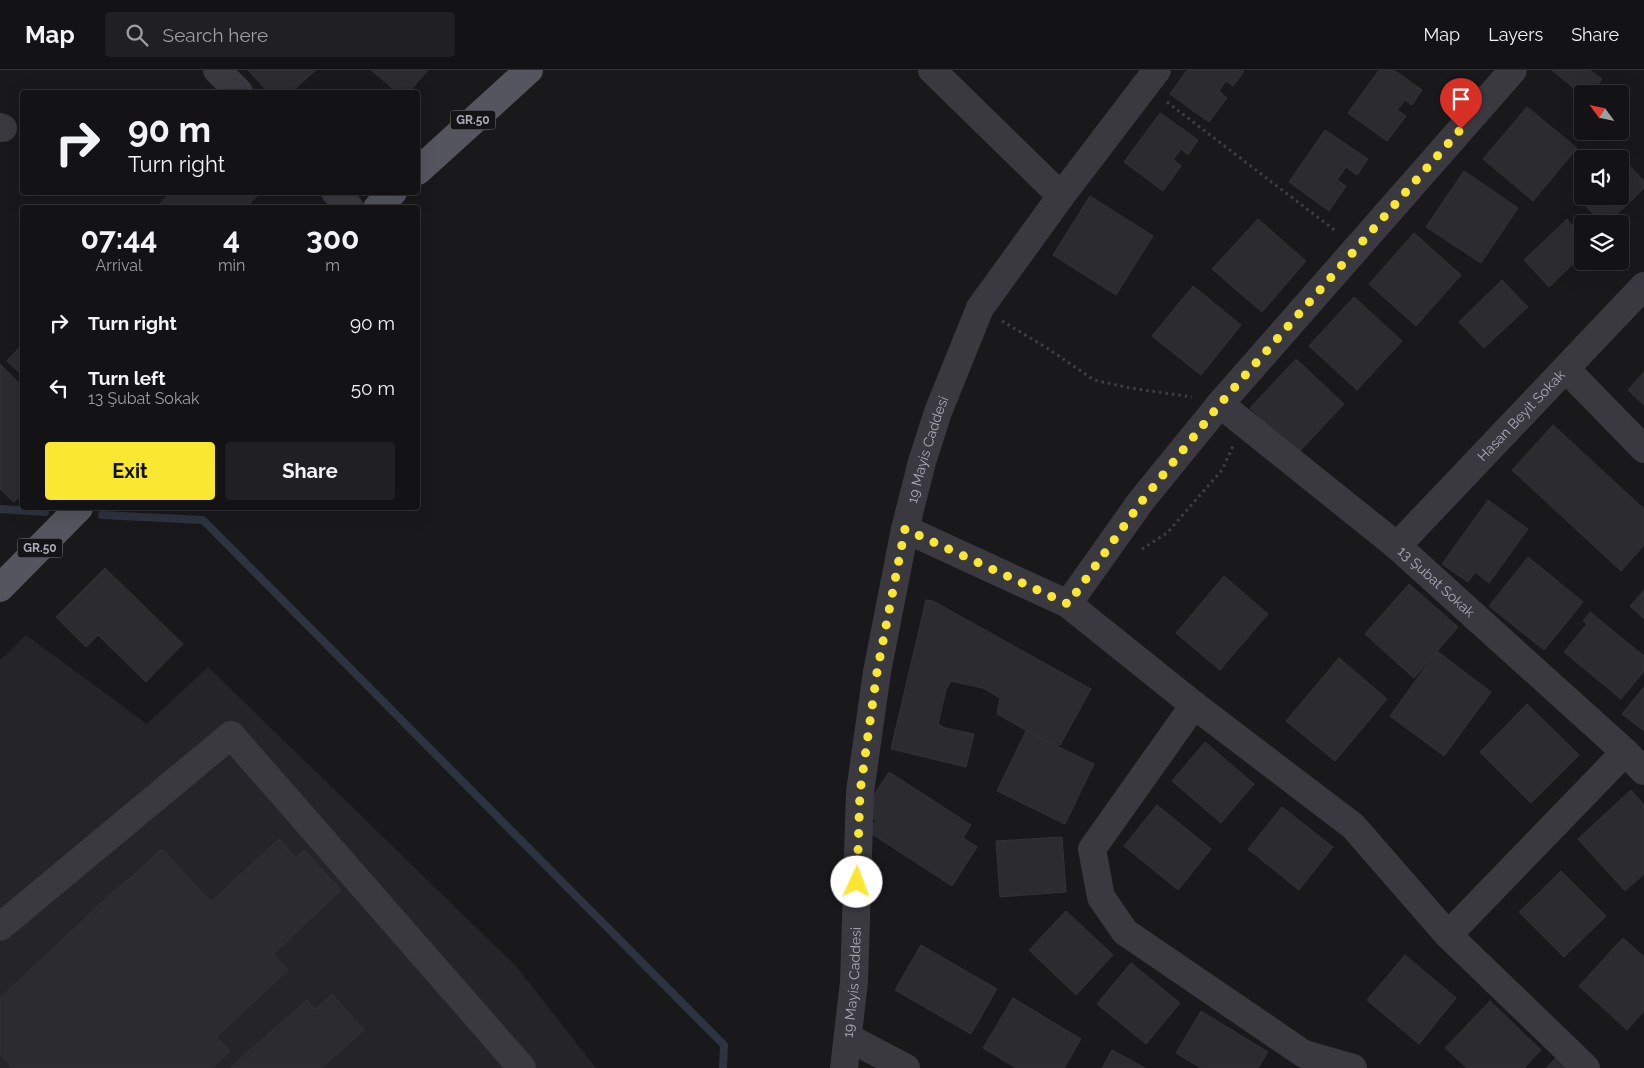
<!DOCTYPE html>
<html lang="en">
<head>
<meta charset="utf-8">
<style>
	body { margin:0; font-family:Raleway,sans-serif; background:#202022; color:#f1f3f6; height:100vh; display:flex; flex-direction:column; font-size:19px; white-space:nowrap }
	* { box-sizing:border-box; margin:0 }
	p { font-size:16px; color:#9d9ea0 }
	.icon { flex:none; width:28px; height:28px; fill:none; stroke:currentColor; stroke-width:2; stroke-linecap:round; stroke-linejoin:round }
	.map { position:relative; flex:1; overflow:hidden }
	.drawer { position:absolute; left:20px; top:135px; width:400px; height:305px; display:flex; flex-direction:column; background:#131214; border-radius:5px; box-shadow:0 5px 20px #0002,0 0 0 1px #323234 }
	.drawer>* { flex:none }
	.top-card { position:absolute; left:20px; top:20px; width:400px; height:105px; border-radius:5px; box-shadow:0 5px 20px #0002,0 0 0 1px #323234; background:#131214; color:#f1f3f6; overflow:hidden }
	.needle { width:32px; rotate:303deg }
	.fabs { position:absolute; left:1574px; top:15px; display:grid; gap:10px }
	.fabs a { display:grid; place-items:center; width:55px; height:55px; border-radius:5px; background:#131214; box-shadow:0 5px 20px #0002,0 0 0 1px #323234; font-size:25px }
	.pin { position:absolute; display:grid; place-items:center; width:42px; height:42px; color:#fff; margin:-51px -21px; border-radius:50% 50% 50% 0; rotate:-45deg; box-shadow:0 0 5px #0007 }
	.pin .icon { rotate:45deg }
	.me { position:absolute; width:55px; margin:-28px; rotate:2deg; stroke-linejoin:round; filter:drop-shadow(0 0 4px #0008) }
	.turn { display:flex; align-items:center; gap:18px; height:105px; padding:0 25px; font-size:22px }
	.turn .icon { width:65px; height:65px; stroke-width:2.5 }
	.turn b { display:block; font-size:35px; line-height:42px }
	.eta { display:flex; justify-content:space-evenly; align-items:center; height:85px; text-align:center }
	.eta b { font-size:30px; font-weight:700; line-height:35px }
	.primary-button { display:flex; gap:10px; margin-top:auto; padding:10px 25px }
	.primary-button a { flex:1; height:58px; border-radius:5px; background:#fae731; color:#111; font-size:20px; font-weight:700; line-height:58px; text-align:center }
	.primary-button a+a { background:#202022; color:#f1f3f6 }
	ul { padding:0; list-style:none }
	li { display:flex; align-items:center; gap:15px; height:65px; padding:0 25px }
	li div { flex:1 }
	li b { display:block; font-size:19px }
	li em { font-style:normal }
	header { display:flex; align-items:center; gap:30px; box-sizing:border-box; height:70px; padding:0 25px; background:#131214; border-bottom:1px solid #323234 }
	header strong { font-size:24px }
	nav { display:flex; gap:28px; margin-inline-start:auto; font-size:18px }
	.search { width:350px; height:45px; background:#202022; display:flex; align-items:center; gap:12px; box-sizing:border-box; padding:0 18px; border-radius:5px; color:#9d9ea0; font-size:19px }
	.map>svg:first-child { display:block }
	.built { fill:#252428 }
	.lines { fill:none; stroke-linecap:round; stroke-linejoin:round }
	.stream { stroke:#2d333f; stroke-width:8 }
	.building { fill:#2c2b2f; stroke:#333237 }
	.path { stroke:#3f3f47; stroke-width:3; stroke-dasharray:2.5 4; stroke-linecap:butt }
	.minor { stroke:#3a3940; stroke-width:28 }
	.major { stroke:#55555f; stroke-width:28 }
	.route { stroke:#fae731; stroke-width:9; stroke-dasharray:0 16.2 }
	.labels { text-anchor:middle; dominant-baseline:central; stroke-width:5; stroke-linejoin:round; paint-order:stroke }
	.shield { fill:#141316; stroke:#7d7d8a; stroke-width:1 }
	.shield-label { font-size:12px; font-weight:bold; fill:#aaabbb }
	.street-label { font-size:14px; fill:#aaabbb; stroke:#141316 }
</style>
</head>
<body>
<header>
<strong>Map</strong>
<div class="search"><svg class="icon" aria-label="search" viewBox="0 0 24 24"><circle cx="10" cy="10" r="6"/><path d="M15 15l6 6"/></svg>Search here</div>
<nav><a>Map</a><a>Layers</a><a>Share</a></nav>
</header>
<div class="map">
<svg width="1644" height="998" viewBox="0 0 1644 998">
	<rect width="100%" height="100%" fill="#19181b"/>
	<path class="built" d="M 26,565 L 147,654 L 208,597 L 516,896 L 596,998 L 0,998 L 0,590 Z"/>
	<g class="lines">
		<path class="stream" d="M 0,439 L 45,442
			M 102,445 L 203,450 L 724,975 L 723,998"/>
	</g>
	<path class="building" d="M 248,0 L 316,0 L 291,22 L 268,22 Z
		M 371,0 L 428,0 L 409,22 L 397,22 Z
		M 1187,0 L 1242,0 L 1244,1 L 1233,16 L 1226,11 L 1219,21 L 1227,28 L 1209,52 L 1170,24 Z
		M 1379,0 L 1394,0 L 1422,20 L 1412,35 L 1405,30 L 1397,40 L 1406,46 L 1387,71 L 1348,43 Z
		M 1552,0 L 1590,0 L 1602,9 L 1590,24 L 1582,25 Z
		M 1527,37 L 1577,78 L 1533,131 L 1483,89 Z
		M 1160,43 L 1198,70 L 1188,85 L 1181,79 L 1173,90 L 1181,96 L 1163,121 L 1124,92 Z
		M 1325,60 L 1368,89 L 1357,105 L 1346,97 L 1337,110 L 1346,116 L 1329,141 L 1289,112 Z
		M 1622,88 L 1644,111 L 1644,118 L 1607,154 L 1603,154 L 1579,129 L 1582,126 L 1620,126 L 1620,90 Z
		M 1464,101 L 1518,138 L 1481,193 L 1426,157 Z
		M 171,122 L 256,122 L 258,125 L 246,138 L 156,138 Z
		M 1090,126 L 1153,166 L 1116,225 L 1053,185 Z
		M 1258,149 L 1306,191 L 1262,242 L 1212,199 Z
		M 1567,149 L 1582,166 L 1582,185 L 1549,217 L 1524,190 Z
		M 1414,163 L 1461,205 L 1416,256 L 1369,214 Z
		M 1502,210 L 1528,237 L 1484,278 L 1459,252 Z
		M 1193,216 L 1241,255 L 1201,305 L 1152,266 Z
		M 1354,227 L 1402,271 L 1357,320 L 1309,276 Z
		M 22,274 L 22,305 L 7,291 Z
		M 1296,289 L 1344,334 L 1298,383 L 1250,338 Z
		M 0,294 L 22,316 L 22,424 L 14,432 L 0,419 Z
		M 1644,302 L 1644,335 L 1628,320 Z
		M 1553,355 L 1644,439 L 1644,475 L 1621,501 L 1512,400 Z
		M 1488,430 L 1528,459 L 1489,513 L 1475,502 L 1468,512 L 1442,494 Z
		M 1528,487 L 1583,532 L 1544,580 L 1489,536 Z
		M 105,498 L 183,574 L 146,612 L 98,565 L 86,577 L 56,547 Z
		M 1224,506 L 1268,544 L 1220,600 L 1176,563 Z
		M 1409,514 L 1458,557 L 1414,608 L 1365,564 Z
		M 1644,520 L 1644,549 L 1630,536 Z
		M 926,530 L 933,531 L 951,541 L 1091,619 L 1060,675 L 1047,672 L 997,644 L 1000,628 L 983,618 L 951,611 L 946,620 L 938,654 L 945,658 L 974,664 L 966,697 L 891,679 Z
		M 1590,542 L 1644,586 L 1644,601 L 1621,629 L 1564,582 L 1587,554 L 1583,551 Z
		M 1437,581 L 1491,622 L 1444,686 L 1390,646 Z
		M 1339,588 L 1387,629 L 1335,691 L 1286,651 Z
		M 1644,617 L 1644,661 L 1622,644 Z
		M 1527,634 L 1579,685 L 1531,733 L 1480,682 Z
		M 1026,661 L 1094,694 L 1065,754 L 997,721 Z
		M 1205,672 L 1254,714 L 1221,753 L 1172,711 Z
		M 889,702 L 971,755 L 963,768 L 977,777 L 952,816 L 869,762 L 876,750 L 863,742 Z
		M 1631,720 L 1644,735 L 1644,804 L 1625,821 L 1578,769 Z
		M 1157,735 L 1211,779 L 1178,820 L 1124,776 Z
		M 1282,737 L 1333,777 L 1299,820 L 1248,779 Z
		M 1062,767 L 1066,822 L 1000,827 L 996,771 Z
		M 279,769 L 296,788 L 304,780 L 341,820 L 273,884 L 288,900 L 216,967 L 230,981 L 212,998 L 13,998 L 0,984 L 0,928 L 125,811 L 126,812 L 162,779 L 211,832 Z
		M 1561,801 L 1606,846 L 1564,887 L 1519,842 Z
		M 1066,841 L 1113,885 L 1076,925 L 1029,880 Z
		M 1623,868 L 1644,887 L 1644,941 L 1627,960 L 1579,916 Z
		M 921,875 L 997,919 L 971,964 L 895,920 Z
		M 1405,885 L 1456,928 L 1419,974 L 1367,930 Z
		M 1131,893 L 1180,933 L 1146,974 L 1097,934 Z
		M 332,924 L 364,960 L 321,998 L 230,998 L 307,930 L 315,940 Z
		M 1013,928 L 1081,969 L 1064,998 L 1016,998 L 983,978 Z
		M 1490,931 L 1541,980 L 1524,998 L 1467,998 L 1445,978 Z
		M 1201,941 L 1268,982 L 1258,998 L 1201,998 L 1176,983 Z
		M 1112,980 L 1145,998 L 1102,998 Z
		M 1558,986 L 1569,998 L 1546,998 Z"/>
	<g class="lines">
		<path class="path" d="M 1167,32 L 1337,162
			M 1002,251 L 1047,278 L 1094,310 L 1130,318 L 1192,327
			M 1142,479 L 1167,463 L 1222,400 L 1233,376"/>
		<g class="minor">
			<path d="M 217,0 L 239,22"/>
			<path d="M 932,0 L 1061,126"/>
			<path d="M 0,57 L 3,58"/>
			<path d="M 335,122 L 350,138"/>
			<path d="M 1566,299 L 1644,379"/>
			<path id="s1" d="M 1220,334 L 1397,476 L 1625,682 L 1644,701"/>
			<path d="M 905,459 L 1068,534 L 1194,635 L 1353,756 L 1448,865 L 1586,998"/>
			<path id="s2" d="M 1397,476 L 1644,216"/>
			<path d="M 1068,534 L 1141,431 L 1220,334 L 1513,0"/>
			<path d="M 1194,635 L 1092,779 L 1101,827 L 1125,862 L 1304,984 L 1353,998"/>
			<path d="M 0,857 L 231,665 L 522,998"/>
			<path d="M 1448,865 L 1625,682"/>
			<path d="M 849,968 L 906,998"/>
			<path id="s3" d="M 844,998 L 854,912 L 860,722 L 877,602 L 905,459 L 922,392 L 938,342 L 980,238 L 1061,126 L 1157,0"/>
		</g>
		<path class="major" d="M 418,101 L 529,0
			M 377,138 L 393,122
			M 0,518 L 79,438"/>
	</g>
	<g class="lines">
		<path class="route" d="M 857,812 L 860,722 L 877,602 L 905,459 L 1068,534 L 1142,431 L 1220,334 L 1461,59"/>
	</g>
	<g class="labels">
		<g class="shield">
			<rect x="450.5" y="40.5" width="45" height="19" rx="4"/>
			<rect x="17.5" y="468.5" width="45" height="19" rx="4"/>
		</g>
		<g class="shield-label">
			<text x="473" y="50">GR.50</text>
			<text x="40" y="478">GR.50</text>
		</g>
		<g class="street-label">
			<text stroke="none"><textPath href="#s2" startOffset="180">Hasan Beyit Sokak</textPath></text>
			<text stroke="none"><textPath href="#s3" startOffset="626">19 Mayis Caddesi</textPath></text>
			<text stroke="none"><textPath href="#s1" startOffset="280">13 Şubat Sokak</textPath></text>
			<text stroke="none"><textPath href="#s3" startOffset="86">19 Mayis Caddesi</textPath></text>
		</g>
	</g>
</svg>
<div class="fabs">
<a><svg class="needle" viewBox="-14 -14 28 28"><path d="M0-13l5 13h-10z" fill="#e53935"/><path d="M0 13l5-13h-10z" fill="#9d9ea0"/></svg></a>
<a><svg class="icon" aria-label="sound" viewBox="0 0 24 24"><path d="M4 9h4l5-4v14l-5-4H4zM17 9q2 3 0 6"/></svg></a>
<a><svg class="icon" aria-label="layers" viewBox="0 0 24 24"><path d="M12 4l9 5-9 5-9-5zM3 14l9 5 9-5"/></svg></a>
</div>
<div class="pin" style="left:1461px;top:59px;background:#d93025"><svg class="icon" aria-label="arrive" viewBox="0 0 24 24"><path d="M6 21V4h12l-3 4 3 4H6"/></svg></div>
<svg class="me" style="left:857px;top:812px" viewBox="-20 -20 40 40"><circle r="19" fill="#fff"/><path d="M0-13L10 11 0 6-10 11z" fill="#fae731"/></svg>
<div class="top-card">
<div class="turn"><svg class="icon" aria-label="right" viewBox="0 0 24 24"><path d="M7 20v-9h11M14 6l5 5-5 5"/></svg><div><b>90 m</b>Turn right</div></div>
</div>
<section class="drawer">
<div class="eta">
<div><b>07:44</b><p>Arrival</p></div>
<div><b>4</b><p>min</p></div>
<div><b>300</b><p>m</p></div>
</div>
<ul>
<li><svg class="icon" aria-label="right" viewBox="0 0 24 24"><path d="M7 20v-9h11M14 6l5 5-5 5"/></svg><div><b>Turn right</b></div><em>90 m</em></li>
<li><svg class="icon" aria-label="left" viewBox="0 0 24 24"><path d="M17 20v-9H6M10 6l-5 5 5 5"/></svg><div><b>Turn left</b><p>13 Şubat Sokak</p></div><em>50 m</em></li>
</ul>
<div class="primary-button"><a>Exit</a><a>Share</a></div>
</section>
</div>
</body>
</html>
